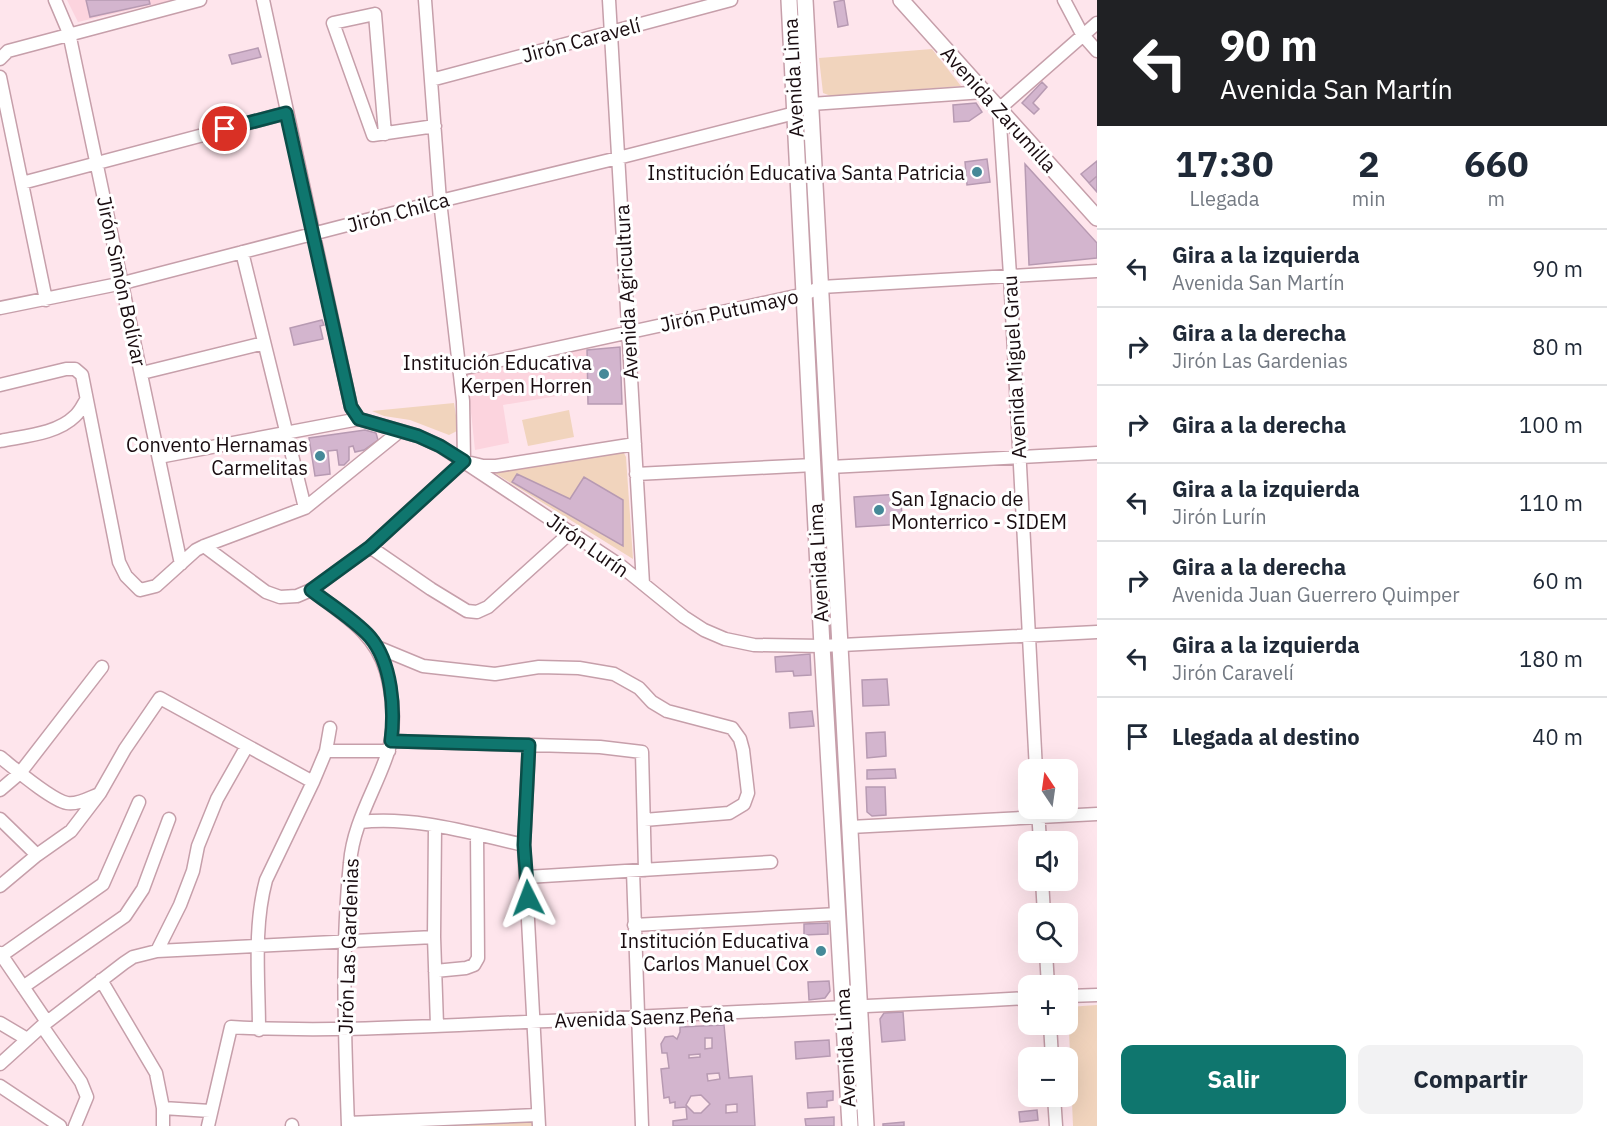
<!DOCTYPE html>
<html lang="es">
<head>
<meta charset="utf-8">
<style>
	body { margin:0; font-family:"IBM Plex Sans",sans-serif; background:#f2f2f3; color:#1f2937; height:100vh; display:flex; flex-direction:column; font-size:22px; white-space:nowrap }
	* { box-sizing:border-box; margin:0 }
	p { font-size:20px; color:#747a83 }
	.icon { flex:none; width:33px; height:33px; fill:none; stroke:currentColor; stroke-width:2; stroke-linecap:round; stroke-linejoin:round }
	.map { position:relative; flex:1; overflow:hidden }
	.side { display:flex; flex-direction:column; background:#fff; width:510px }
	.side>* { flex:none }
	.banner { background:#202124; color:#fff; overflow:hidden }
	.needle { width:39px; rotate:347deg }
	.buttons { position:absolute; left:1018px; top:759px; display:grid; gap:12px }
	.buttons a { display:grid; place-items:center; width:60px; height:60px; border-radius:12px; background:#fff; box-shadow:0 6px 24px #0002; font-size:30px }
	.pin { position:absolute; display:grid; place-items:center; width:51px; height:51px; color:#fff; margin:-26px; border:3px solid #fff; border-radius:50%; box-shadow:0 2px 6px #0007 }
	.me { position:absolute; width:66px; margin:-33px; rotate:357deg; stroke-linejoin:round; filter:drop-shadow(0 0 4px #0008) }
	.turn { display:flex; align-items:center; gap:21px; height:126px; padding:0 24px; font-size:27px }
	.turn .icon { width:78px; height:78px; stroke-width:2.5 }
	.turn b { display:block; font-size:42px; line-height:51px }
	.eta { display:flex; justify-content:space-evenly; align-items:center; height:102px; text-align:center }
	.eta b { font-size:36px; font-weight:700; line-height:42px }
	.cta { display:flex; gap:12px; margin-top:auto; padding:12px 24px }
	.cta a { flex:1; height:69px; border-radius:12px; background:#0f766e; color:#fff; font-size:24px; font-weight:700; line-height:69px; text-align:center }
	.cta a+a { background:#f2f2f3; color:#1f2937 }
	ul { padding:0; list-style:none }
	li { display:flex; align-items:center; gap:18px; height:78px; padding:0 24px; border-top:2px solid #e0e1e3 }
	li div { flex:1 }
	li b { display:block; font-size:22px }
	li em { font-style:normal }
	main { display:flex; flex:1; min-height:0 }
	.map>svg:first-child { display:block }
	.built { fill:#fcd4de }
	.green { fill:#f1d4bd }
	.building { fill:#d3b5ce; stroke:#b79ab2; stroke-width:1.5; fill-rule:evenodd }
	.lines { fill:none; stroke-linecap:round; stroke-linejoin:round }
	.minor-casing { stroke:#c69faa; stroke-width:15 }
	.major-casing { stroke:#c69faa; stroke-width:18 }
	.minor { stroke:#fff; stroke-width:12 }
	.major { stroke:#fff; stroke-width:15 }
	.route-casing { stroke:#0a4d48; stroke-width:15 }
	.route { stroke:#0f766e; stroke-width:10 }
	.poi-dot { fill:#458998; stroke:#fff; stroke-width:2 }
	.labels { text-anchor:middle; dominant-baseline:central; stroke-width:6; stroke-linejoin:round; paint-order:stroke }
	.street-label { font-size:20px; fill:#190c10; stroke:#fff }
	.poi-label { font-size:20px; fill:#190c10; stroke:#fff; text-anchor:end }
</style>
</head>
<body>
<main>
<div class="map">
<svg width="1097" height="1126" viewBox="0 0 1097 1126">
	<rect width="100%" height="100%" fill="#fee5ec"/>
	<path class="built" d="M 67,0 L 173,0 L 78,22 Z
		M 586,349 L 587,391 L 503,405 L 509,443 L 475,450 L 467,374 Z"/>
	<path class="green" d="M 932,49 L 961,86 L 831,96 L 823,93 L 819,58 Z
		M 454,403 L 458,428 L 457,431 L 449,435 L 410,420 L 384,416 L 372,411 Z
		M 569,410 L 574,437 L 528,446 L 522,420 Z
		M 623,451 L 626,457 L 633,559 L 490,470 Z
		M 1097,1005 L 1097,1126 L 1073,1126 L 1068,1007 Z
		M 534,1122 L 534,1126 L 439,1126 Z"/>
	<path class="building" d="M 86,0 L 149,0 L 150,4 L 90,17 Z
		M 844,0 L 848,25 L 838,27 L 834,2 Z
		M 258,48 L 261,57 L 232,64 L 229,55 Z
		M 1042,82 L 1047,87 L 1033,103 L 1039,109 L 1034,114 L 1022,103 Z
		M 976,103 L 982,112 L 969,121 L 954,122 L 953,105 Z
		M 987,159 L 990,182 L 967,185 L 965,162 Z
		M 1097,161 L 1097,176 L 1089,183 L 1081,174 Z
		M 1025,164 L 1097,243 L 1097,258 L 1029,265 Z
		M 1097,176 L 1097,192 L 1089,183 Z
		M 322,320 L 324,325 L 320,326 L 323,339 L 294,345 L 290,328 Z
		M 620,347 L 622,404 L 588,404 L 587,350 Z
		M 365,430 L 376,433 L 378,440 L 364,450 L 355,452 L 353,446 L 349,447 L 349,460 L 344,465 L 339,465 L 337,450 L 328,451 L 330,474 L 315,476 L 309,438 Z
		M 517,474 L 570,499 L 584,477 L 623,500 L 623,546 L 512,482 Z
		M 900,494 L 903,524 L 856,527 L 854,497 Z
		M 810,654 L 811,675 L 794,676 L 793,671 L 776,672 L 775,657 Z
		M 887,679 L 889,705 L 863,706 L 862,680 Z
		M 812,711 L 814,726 L 790,728 L 789,713 Z
		M 885,732 L 886,756 L 867,758 L 866,733 Z
		M 895,769 L 896,778 L 867,779 L 867,770 Z
		M 866,787 L 885,787 L 886,815 L 872,816 L 867,812 Z
		M 828,923 L 828,934 L 804,935 L 804,924 Z
		M 829,981 L 830,991 L 825,998 L 809,1000 L 808,982 Z
		M 903,1012 L 905,1040 L 882,1042 L 880,1019 L 884,1013 Z
		M 724,1025 L 729,1078 L 752,1076 L 755,1126 L 673,1126 L 673,1121 L 687,1119 L 686,1107 L 675,1108 L 675,1102 L 670,1103 L 669,1097 L 664,1098 L 661,1069 L 669,1068 L 667,1053 L 662,1053 L 661,1044 L 665,1037 L 673,1036 L 677,1039 L 680,1032 L 680,1027 ZM 705,1038 L 712,1038 L 712,1048 L 705,1049 ZM 700,1054 L 700,1057 L 689,1058 L 689,1055 ZM 719,1073 L 720,1079 L 708,1081 L 707,1074 ZM 701,1095 L 710,1104 L 701,1113 L 694,1113 L 686,1105 L 691,1096 ZM 737,1104 L 737,1112 L 726,1113 L 726,1105 Z
		M 829,1040 L 830,1056 L 796,1059 L 795,1042 Z
		M 833,1091 L 833,1100 L 827,1101 L 827,1107 L 808,1108 L 807,1093 Z
		M 1037,1110 L 1038,1120 L 1020,1122 L 1019,1112 Z
		M 834,1117 L 834,1126 L 806,1126 L 805,1119 Z
		M 904,1122 L 904,1126 L 883,1126 L 883,1124 Z"/>
	<g class="lines">
		<g class="minor-casing">
			<path id="minor" d="M 55,0 L 69,33 L 181,564
				M 263,0 L 351,407 L 359,419
				M 425,0 L 440,201 L 463,401 L 464,461
				M 609,0 L 643,584
				M 1064,0 L 1082,34 L 1097,51
				M 0,59 L 8,51 L 200,0
				M 0,77 L 46,300
				M 431,80 L 731,0
				M 811,104 L 984,92
				M 385,134 L 375,14 L 333,23 L 373,135 L 435,126
				M 22,183 L 286,113
				M 242,252 L 305,508
				M 0,308 L 123,283 L 440,201 L 618,158 L 795,113
				M 460,369 L 805,294 L 821,287 L 1097,271
				M 142,373 L 264,343
				M 0,385 L 66,369 L 75,369 L 82,375 L 119,562 L 126,576 L 140,590 L 156,586 L 196,550 L 204,546 L 305,508 L 400,431
				M 359,419 L 418,436 L 440,446 L 621,566 L 684,617 L 704,630 L 725,639 L 754,645 L 822,646 L 1097,632
				M 0,441 C 24,436 57,434 75,416 C 80,412 83,405 86,400
				M 159,457 L 359,419
				M 471,463 L 483,466 L 496,466 L 635,444
				M 830,467 L 1097,453
				M 636,474 L 814,465
				M 204,546 L 266,592 L 280,597 L 297,596 L 311,590 L 370,547 L 464,461
				M 370,547 L 431,589 L 467,611 L 477,612 L 488,607 L 571,532
				M 311,590 C 342,614 375,632 386,671 C 393,696 396,727 388,752 C 376,789 353,823 350,863 C 341,950 345,1039 348,1126
				M 377,647 L 423,666 L 495,674 L 539,667 L 579,668 L 614,674 L 639,688 L 652,702 L 667,711 L 732,728 L 740,739 L 743,750 L 748,793 L 744,804 L 729,813 L 644,820
				M 391,741 L 600,747 L 642,752 L 645,870
				M 529,745 L 524,845 L 539,1126
				M 326,751 L 389,751
				M 0,757 C 14,768 51,800 67,803 C 77,805 89,798 99,794
				M 1036,770 L 1010,275 L 999,109 L 1097,23
				M 0,790 L 20,773 L 102,667
				M 1038,810 L 1040,842
				M 0,819 L 37,855
				M 360,822 C 415,816 470,833 524,845
				M 435,826 L 434,937 L 437,1025
				M 850,827 L 1097,814
				M 633,871 L 642,1126
				M 527,877 L 771,862
				M 1042,880 L 1044,914
				M 0,886 L 37,855 L 71,831 L 100,793 L 125,749 L 160,698 L 313,782
				M 634,925 L 838,914
				M 157,951 L 180,905 L 193,871 L 198,846 L 217,799 L 247,746
				M 1046,952 L 1048,986
				M 0,953 L 47,1022
				M 2,955 L 103,884 L 139,802
				M 435,971 L 466,968 L 474,965 L 478,958 L 477,834
				M 101,980 L 156,1073 L 163,1108 L 163,1126
				M 23,987 L 125,916 L 143,889 L 169,819
				M 1068,996 L 1097,995
				M 0,1023 L 27,1039
				M 1050,1024 L 1052,1058
				M 42,1026 L 81,1082 L 87,1097 L 75,1126
				M 259,1030 C 259,981 253,928 266,880 L 313,782 L 326,751 L 330,728
				M 0,1064 L 42,1026 L 124,963 L 133,957 L 157,951 L 434,937
				M 0,1086 L 60,1126
				M 1054,1096 L 1056,1126
				M 163,1108 L 210,1111
				M 348,1123 L 538,1115
				M 292,1125 L 292,1126
				M 208,1126 L 231,1027 C 336,1033 443,1025 548,1021 C 709,1014 869,1007 1029,998"/>
		</g>
		<g class="major-casing">
			<path id="major" d="M 789,0 L 822,646 L 850,1126
				M 805,0 L 866,1126
				M 901,0 L 1097,218"/>
		</g>
		<use href="#minor" class="minor"/>
		<use href="#major" class="major"/>
	</g>
	<g class="lines">
		<g class="route-casing">
			<path id="route" d="M 225,129 L 286,113 L 351,407 L 359,419 L 418,436 L 440,446 L 464,461 L 370,547 L 311,590 C 329,604 355,620 370,637 C 392,663 395,709 391,741 L 529,745 L 524,845 L 528,898"/>
		</g>
		<use href="#route" class="route"/>
	</g>
	<g class="poi-dot">
		<circle cx="977" cy="172" r="6"/>
		<circle cx="604" cy="374" r="6"/>
		<circle cx="320" cy="456" r="6"/>
		<circle cx="879" cy="510" r="6"/>
		<circle cx="821" cy="951" r="6"/>
	</g>
	<g class="labels">
		<g class="street-label">
			<text transform="translate(581 40) rotate(-15)">Jirón Caravelí</text>
			<text transform="translate(793 78) rotate(-93)">Avenida Lima</text>
			<text transform="translate(999 109) rotate(48)">Avenida Zarumilla</text>
			<text transform="translate(398 212) rotate(-15)">Jirón Chilca</text>
			<text transform="translate(122 281) rotate(78)">Jirón Simón Bolívar</text>
			<text transform="translate(626 292) rotate(-93)">Avenida Agricultura</text>
			<text transform="translate(729 310) rotate(-12)">Jirón Putumayo</text>
			<text transform="translate(1014 367) rotate(-93)">Avenida Miguel Grau</text>
			<text transform="translate(588 545) rotate(35)">Jirón Lurín</text>
			<text transform="translate(818 563) rotate(-93)">Avenida Lima</text>
			<text transform="translate(348 946) rotate(-88)">Jirón Las Gardenias</text>
			<text transform="translate(644 1017) rotate(-2)">Avenida Saenz Peña</text>
			<text transform="translate(845 1048) rotate(-93)">Avenida Lima</text>
		</g>
		<g class="poi-label">
			<text x="965" y="172">Institución Educativa Santa Patricia</text>
			<text x="592" y="362">Institución Educativa<tspan x="592" dy="23">Kerpen Horren</tspan></text>
			<text x="308" y="444">Convento Hernamas<tspan x="308" dy="23">Carmelitas</tspan></text>
			<text x="891" y="498" text-anchor="start">San Ignacio de<tspan x="891" dy="23">Monterrico - SIDEM</tspan></text>
			<text x="809" y="940">Institución Educativa<tspan x="809" dy="23">Carlos Manuel Cox</tspan></text>
		</g>
	</g>
</svg>
<div class="buttons">
<a><svg class="needle" viewBox="-14 -14 28 28"><path d="M0-13l5 13h-10z" fill="#e53935"/><path d="M0 13l5-13h-10z" fill="#747a83"/></svg></a>
<a><svg class="icon" aria-label="sound" viewBox="0 0 24 24"><path d="M4 9h4l5-4v14l-5-4H4zM17 9q2 3 0 6"/></svg></a>
<a><svg class="icon" aria-label="search" viewBox="0 0 24 24"><circle cx="10" cy="10" r="6"/><path d="M15 15l6 6"/></svg></a>
<a>+</a>
<a>−</a>
</div>
<div class="pin" style="left:225px;top:129px;background:#d93025"><svg class="icon" aria-label="arrive" viewBox="0 0 24 24"><path d="M6 21V4h12l-3 4 3 4H6"/></svg></div>
<svg class="me" style="left:528px;top:898px" viewBox="-20 -20 40 40"><path d="M0-17L14 15 0 8-14 15z" fill="#0f766e" stroke="#fff" stroke-width="4"/></svg>
</div>
<section class="side">
<div class="banner">
<div class="turn"><svg class="icon" aria-label="left" viewBox="0 0 24 24"><path d="M17 20v-9H6M10 6l-5 5 5 5"/></svg><div><b>90 m</b>Avenida San Martín</div></div>
</div>
<div class="eta">
<div><b>17:30</b><p>Llegada</p></div>
<div><b>2</b><p>min</p></div>
<div><b>660</b><p>m</p></div>
</div>
<ul>
<li><svg class="icon" aria-label="left" viewBox="0 0 24 24"><path d="M17 20v-9H6M10 6l-5 5 5 5"/></svg><div><b>Gira a la izquierda</b><p>Avenida San Martín</p></div><em>90 m</em></li>
<li><svg class="icon" aria-label="right" viewBox="0 0 24 24"><path d="M7 20v-9h11M14 6l5 5-5 5"/></svg><div><b>Gira a la derecha</b><p>Jirón Las Gardenias</p></div><em>80 m</em></li>
<li><svg class="icon" aria-label="right" viewBox="0 0 24 24"><path d="M7 20v-9h11M14 6l5 5-5 5"/></svg><div><b>Gira a la derecha</b></div><em>100 m</em></li>
<li><svg class="icon" aria-label="left" viewBox="0 0 24 24"><path d="M17 20v-9H6M10 6l-5 5 5 5"/></svg><div><b>Gira a la izquierda</b><p>Jirón Lurín</p></div><em>110 m</em></li>
<li><svg class="icon" aria-label="right" viewBox="0 0 24 24"><path d="M7 20v-9h11M14 6l5 5-5 5"/></svg><div><b>Gira a la derecha</b><p>Avenida Juan Guerrero Quimper</p></div><em>60 m</em></li>
<li><svg class="icon" aria-label="left" viewBox="0 0 24 24"><path d="M17 20v-9H6M10 6l-5 5 5 5"/></svg><div><b>Gira a la izquierda</b><p>Jirón Caravelí</p></div><em>180 m</em></li>
<li><svg class="icon" aria-label="arrive" viewBox="0 0 24 24"><path d="M6 21V4h12l-3 4 3 4H6"/></svg><div><b>Llegada al destino</b></div><em>40 m</em></li>
</ul>
<div class="cta"><a>Salir</a><a>Compartir</a></div>
</section>
</main>
</body>
</html>
